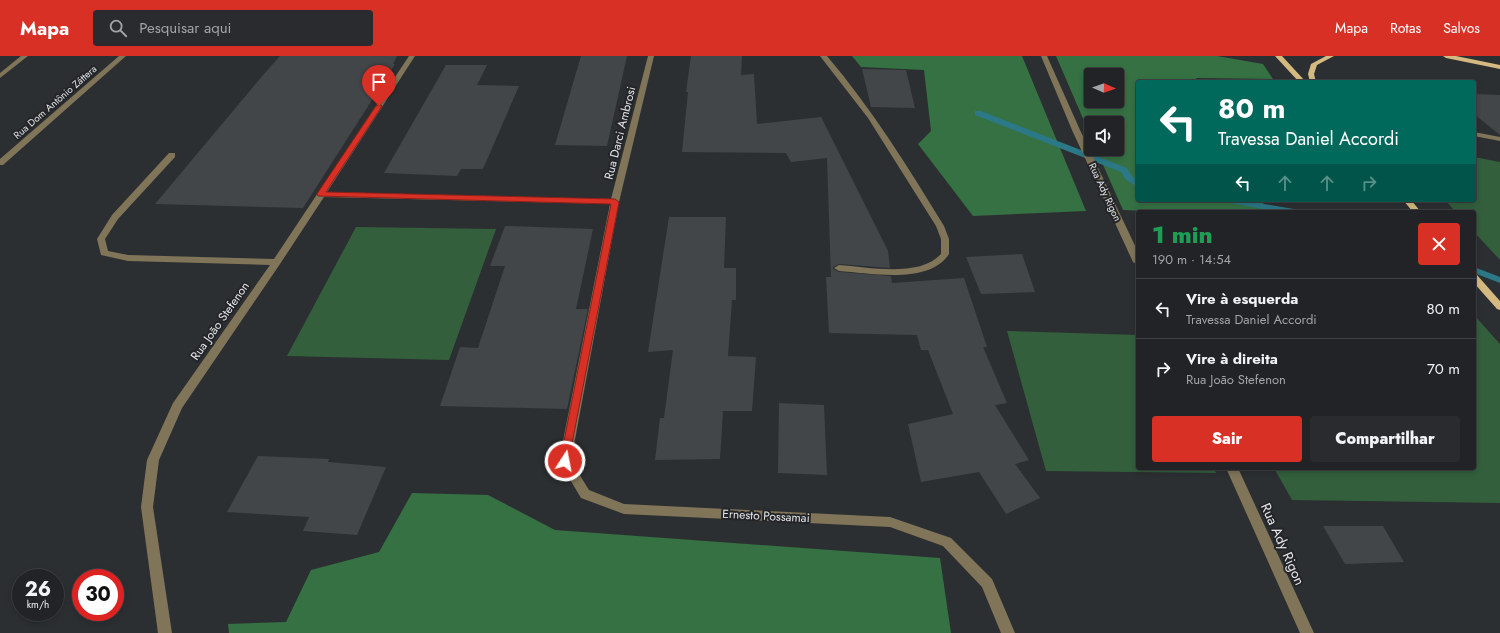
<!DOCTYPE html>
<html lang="pt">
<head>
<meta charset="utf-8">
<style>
	body { margin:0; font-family:Jost,sans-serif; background:#292b2e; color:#f1f3f6; height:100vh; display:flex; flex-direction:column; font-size:15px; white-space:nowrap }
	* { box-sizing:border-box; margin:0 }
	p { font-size:13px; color:#a2a4a7 }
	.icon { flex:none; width:22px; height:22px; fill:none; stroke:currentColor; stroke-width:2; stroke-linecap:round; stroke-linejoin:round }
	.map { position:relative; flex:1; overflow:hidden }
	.side { position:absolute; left:1136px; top:154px; width:340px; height:260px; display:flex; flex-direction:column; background:#212326; border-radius:4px; box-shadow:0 2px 6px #0003,0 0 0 1px #3e4043 }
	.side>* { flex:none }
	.hud { position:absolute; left:1136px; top:24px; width:340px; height:122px; border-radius:4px; box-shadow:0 2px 6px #0003,0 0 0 1px #3e4043; background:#00695c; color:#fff; overflow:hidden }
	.needle { width:26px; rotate:92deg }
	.tools { position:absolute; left:1084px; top:12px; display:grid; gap:8px }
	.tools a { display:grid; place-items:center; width:40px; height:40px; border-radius:4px; background:#212326; box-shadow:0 2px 6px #0003,0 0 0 1px #3e4043; font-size:20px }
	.speed { position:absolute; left:12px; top:513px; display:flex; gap:8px; font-size:20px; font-weight:700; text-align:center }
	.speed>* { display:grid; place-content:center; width:52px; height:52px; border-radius:50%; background:#212326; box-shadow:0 2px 6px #0003,0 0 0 1px #3e4043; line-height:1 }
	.speed small { font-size:10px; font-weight:400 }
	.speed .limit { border:6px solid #d22; background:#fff; color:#111 }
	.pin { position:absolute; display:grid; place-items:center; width:34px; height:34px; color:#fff; margin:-41px -17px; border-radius:50% 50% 50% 0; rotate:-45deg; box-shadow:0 0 4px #0007 }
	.pin .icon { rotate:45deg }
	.me { position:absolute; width:44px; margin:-22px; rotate:11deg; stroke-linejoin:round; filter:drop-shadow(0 0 3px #0008) }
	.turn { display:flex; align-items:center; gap:14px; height:84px; padding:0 16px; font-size:18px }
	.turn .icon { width:52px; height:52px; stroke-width:2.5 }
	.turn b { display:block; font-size:28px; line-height:34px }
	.lanes { display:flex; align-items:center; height:38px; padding:0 16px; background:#0003; justify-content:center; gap:20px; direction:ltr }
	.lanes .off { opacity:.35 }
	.round { display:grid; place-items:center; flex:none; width:42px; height:42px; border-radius:4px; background:#292b2e }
	.overview { display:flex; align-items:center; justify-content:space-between; height:68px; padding:0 16px }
	h1 { font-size:24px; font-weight:800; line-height:30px; color:#1e9e55 }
	.cta { display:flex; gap:8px; margin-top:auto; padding:8px 16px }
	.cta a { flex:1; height:46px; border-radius:4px; background:#d93025; color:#fff; font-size:16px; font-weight:800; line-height:46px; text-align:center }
	.cta a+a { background:#292b2e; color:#f1f3f6 }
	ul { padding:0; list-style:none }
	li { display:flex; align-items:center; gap:12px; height:60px; padding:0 16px; border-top:1px solid #3e4043 }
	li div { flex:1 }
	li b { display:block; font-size:15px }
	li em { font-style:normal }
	header { display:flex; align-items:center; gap:24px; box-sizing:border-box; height:56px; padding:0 20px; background:#d93025; color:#fff }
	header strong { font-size:19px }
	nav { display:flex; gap:22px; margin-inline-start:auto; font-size:14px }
	.search { width:280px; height:36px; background:#292b2e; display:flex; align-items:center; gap:10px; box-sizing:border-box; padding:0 14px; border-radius:4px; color:#a2a4a7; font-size:15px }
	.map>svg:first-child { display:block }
	.green { fill:#335f3c }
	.forest { fill:#357143; fill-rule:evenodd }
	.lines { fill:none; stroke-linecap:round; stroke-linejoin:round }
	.stream { fill:#2b7887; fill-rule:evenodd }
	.building { fill:#434649 }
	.minor { fill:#817559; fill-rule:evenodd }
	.major { fill:#d4ba80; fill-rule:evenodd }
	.route { fill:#d93025; stroke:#8d1f18 }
	.labels { text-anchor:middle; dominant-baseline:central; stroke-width:4; stroke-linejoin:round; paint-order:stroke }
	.far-street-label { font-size:10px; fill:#e3e5e6; stroke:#232528 }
	.street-label { font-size:12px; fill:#e3e5e6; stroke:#232528 }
	.near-street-label { font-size:14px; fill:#e3e5e6; stroke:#232528 }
</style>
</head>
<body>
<header>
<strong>Mapa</strong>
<div class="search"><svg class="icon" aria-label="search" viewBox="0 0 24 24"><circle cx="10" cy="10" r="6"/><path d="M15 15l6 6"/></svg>Pesquisar aqui</div>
<nav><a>Mapa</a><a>Rotas</a><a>Salvos</a></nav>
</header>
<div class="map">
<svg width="1500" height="577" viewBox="0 0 1500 577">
	<rect width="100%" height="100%" fill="#2c2f32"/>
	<path class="green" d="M 1474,101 L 1500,106 L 1500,204 L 1474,176 L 1474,156 L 1456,156 L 1445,144 L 1474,144 Z
		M 356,171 L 496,173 L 449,304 L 287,300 Z
		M 1474,259 L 1500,288 L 1500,447 L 1292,444 L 1274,412 L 1474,412 Z
		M 1007,275 L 1138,279 L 1138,412 L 1214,412 L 1216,417 L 1046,415 Z"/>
	<path class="forest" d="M 852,0 L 1022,0 L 1086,155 L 973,160 L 918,88 L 931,75 L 924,14 L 861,11 Z
		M 1056,0 L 1217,0 L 1263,8 L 1273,23 L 1196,22 L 1198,26 L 1138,26 L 1138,144 L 1261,144 L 1269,156 L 1173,156 L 1123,154 L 1096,93 L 1117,93 L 1117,67 L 1091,67 L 1091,81 ZM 1091,19 L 1117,19 L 1117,45 L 1091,45 Z
		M 412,437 L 488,439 L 555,474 L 940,502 L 951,577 L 229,577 L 228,568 L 286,566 L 311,514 L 379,496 Z"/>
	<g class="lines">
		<path class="stream" d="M 975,55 L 981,55 L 1127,112 L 1132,120 L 1138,125 L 1138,131 L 1126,124 L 1121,116 L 975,59 Z
			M 1222,144 L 1240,144 L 1294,153 L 1298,156 L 1279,156 L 1226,146 Z
			M 1474,211 L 1500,221 L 1500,227 L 1474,217 Z"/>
	</g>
	<path class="building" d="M 280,0 L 397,0 L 393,8 L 395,8 L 303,152 L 155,148 L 264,18 Z
		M 581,0 L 627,0 L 607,90 L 555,89 Z
		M 691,0 L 742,0 L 741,19 L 754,18 L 757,68 L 821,61 L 888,195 L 890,212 L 839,208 L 833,211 L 833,213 L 839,216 L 891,220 L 892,227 L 964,222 L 987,291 L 983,291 L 1007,347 L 995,349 L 1029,404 L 1015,408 L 1040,442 L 1006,458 L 979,416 L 921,426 L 908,368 L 953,358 L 928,294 L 921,294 L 917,279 L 829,277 L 826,221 L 831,221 L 827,102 L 791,106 L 786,97 L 682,96 L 688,36 L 686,36 Z
		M 446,9 L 487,9 L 477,29 L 519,30 L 483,113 L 461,113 L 457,120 L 384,117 Z
		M 862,13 L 906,14 L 915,52 L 871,51 Z
		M 1474,38 L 1500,39 L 1500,79 L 1474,58 Z
		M 669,161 L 726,161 L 724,212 L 736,212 L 736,244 L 732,244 L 728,300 L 756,301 L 752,355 L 723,355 L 720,403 L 655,404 L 660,362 L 664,362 L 673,294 L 648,296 Z
		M 505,170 L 593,173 L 576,253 L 588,253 L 567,353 L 440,350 L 460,291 L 478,292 L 505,210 L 490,210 Z
		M 1022,198 L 1035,236 L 981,238 L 966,201 Z
		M 779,347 L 824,349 L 827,419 L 778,417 Z
		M 258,400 L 329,403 L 328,406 L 386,411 L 357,479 L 303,475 L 309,461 L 227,456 Z
		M 1323,470 L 1383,470 L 1404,506 L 1345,508 Z"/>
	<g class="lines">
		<path class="minor" d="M 21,0 L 28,0 L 0,22 L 0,17 Z
			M 119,0 L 126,0 L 3,109 L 0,109 L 0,103 Z
			M 409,0 L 415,0 L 327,136 L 611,143 L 648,0 L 654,0 L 619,146 L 571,405 L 589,434 L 624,448 L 890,461 L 951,482 L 992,523 L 1015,577 L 1001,577 L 982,531 L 943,490 L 890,471 L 624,458 L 581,442 L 559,405 L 610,148 L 324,141 L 280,208 L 182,352 L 159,404 L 153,451 L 172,577 L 158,577 L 141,451 L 147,404 L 173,347 L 270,209 L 128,205 L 101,199 L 97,183 L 112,159 L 169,97 L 175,97 L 175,101 L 118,163 L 105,183 L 108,195 L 128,199 L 274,203 Z
			M 820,0 L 827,0 C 872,53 908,111 944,170 L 949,183 L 949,198 C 929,229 871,217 839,215 L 834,212 L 839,209 C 868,211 919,222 941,198 L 941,183 L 936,170 L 868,62 Z
			M 1041,0 L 1047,0 L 1080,74 L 1138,196 L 1138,209 L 1133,206 L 1072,74 Z
			M 1474,76 L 1500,81 L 1500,85 L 1474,80 Z
			M 1226,412 L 1238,412 L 1314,577 L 1300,577 Z"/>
		<path class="major" d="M 1275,0 L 1282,0 L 1306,26 L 1299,26 Z
			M 1326,0 L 1334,0 L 1317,9 L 1314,18 L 1316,26 L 1310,26 L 1308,18 L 1311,8 Z
			M 1443,0 L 1456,0 L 1500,9 L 1500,13 L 1446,2 Z
			M 1403,144 L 1411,144 L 1421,156 L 1413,156 Z
			M 1474,218 L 1477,219 L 1500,245 L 1500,254 L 1497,253 L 1474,227 Z"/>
	</g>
	<path class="route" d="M 379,48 L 382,50 L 326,136 L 615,143 L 619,146 L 568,408 L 565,410 L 561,408 L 560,405 L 611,148 L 318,140 L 317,138 L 376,50 Z"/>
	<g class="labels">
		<g class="far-street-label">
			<text transform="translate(55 46) rotate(-41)">Rua Dom Antônio Záttera</text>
			<text transform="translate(1105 136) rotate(65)">Rua Ady Rigon</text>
		</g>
		<g class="street-label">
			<text transform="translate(620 77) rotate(-76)">Rua Darci Ambrosi</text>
			<text transform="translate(220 265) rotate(-55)">Rua João Stefenon</text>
			<text transform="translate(766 460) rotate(3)">Ernesto Possamai</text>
		</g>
		<g class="near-street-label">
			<text transform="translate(1283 488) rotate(66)">Rua Ady Rigon</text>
		</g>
	</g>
</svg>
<div class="tools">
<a><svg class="needle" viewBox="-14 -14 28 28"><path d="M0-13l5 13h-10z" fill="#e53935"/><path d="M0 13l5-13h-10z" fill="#a2a4a7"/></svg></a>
<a><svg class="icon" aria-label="sound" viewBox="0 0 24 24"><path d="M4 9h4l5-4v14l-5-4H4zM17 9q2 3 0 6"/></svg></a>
</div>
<div class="speed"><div>26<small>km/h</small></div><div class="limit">30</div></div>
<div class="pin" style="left:379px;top:50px;background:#d93025"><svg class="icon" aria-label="arrive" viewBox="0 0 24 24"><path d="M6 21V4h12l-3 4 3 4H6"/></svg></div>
<svg class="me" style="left:565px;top:405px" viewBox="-20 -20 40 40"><circle r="17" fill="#d93025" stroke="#fff" stroke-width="3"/><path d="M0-11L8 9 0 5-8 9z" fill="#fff"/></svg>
<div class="hud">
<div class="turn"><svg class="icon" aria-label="left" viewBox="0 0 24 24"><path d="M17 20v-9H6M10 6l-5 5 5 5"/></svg><div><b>80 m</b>Travessa Daniel Accordi</div></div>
<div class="lanes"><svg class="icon" aria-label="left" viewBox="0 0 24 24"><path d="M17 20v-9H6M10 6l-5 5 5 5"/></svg><svg class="icon off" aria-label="ahead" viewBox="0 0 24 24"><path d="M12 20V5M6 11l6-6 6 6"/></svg><svg class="icon off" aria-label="ahead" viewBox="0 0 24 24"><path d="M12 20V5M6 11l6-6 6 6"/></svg><svg class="icon off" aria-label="right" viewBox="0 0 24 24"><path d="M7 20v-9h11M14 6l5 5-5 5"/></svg></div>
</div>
<section class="side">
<div class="overview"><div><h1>1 min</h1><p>190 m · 14:54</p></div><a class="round" style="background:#d93025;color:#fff"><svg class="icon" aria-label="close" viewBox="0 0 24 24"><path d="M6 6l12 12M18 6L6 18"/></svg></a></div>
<ul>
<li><svg class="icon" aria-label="left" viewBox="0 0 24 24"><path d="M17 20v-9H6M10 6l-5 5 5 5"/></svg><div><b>Vire à esquerda</b><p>Travessa Daniel Accordi</p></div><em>80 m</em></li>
<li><svg class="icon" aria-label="right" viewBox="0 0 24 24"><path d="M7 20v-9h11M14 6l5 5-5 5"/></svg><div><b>Vire à direita</b><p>Rua João Stefenon</p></div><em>70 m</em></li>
</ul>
<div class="cta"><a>Sair</a><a>Compartilhar</a></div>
</section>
</div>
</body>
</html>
